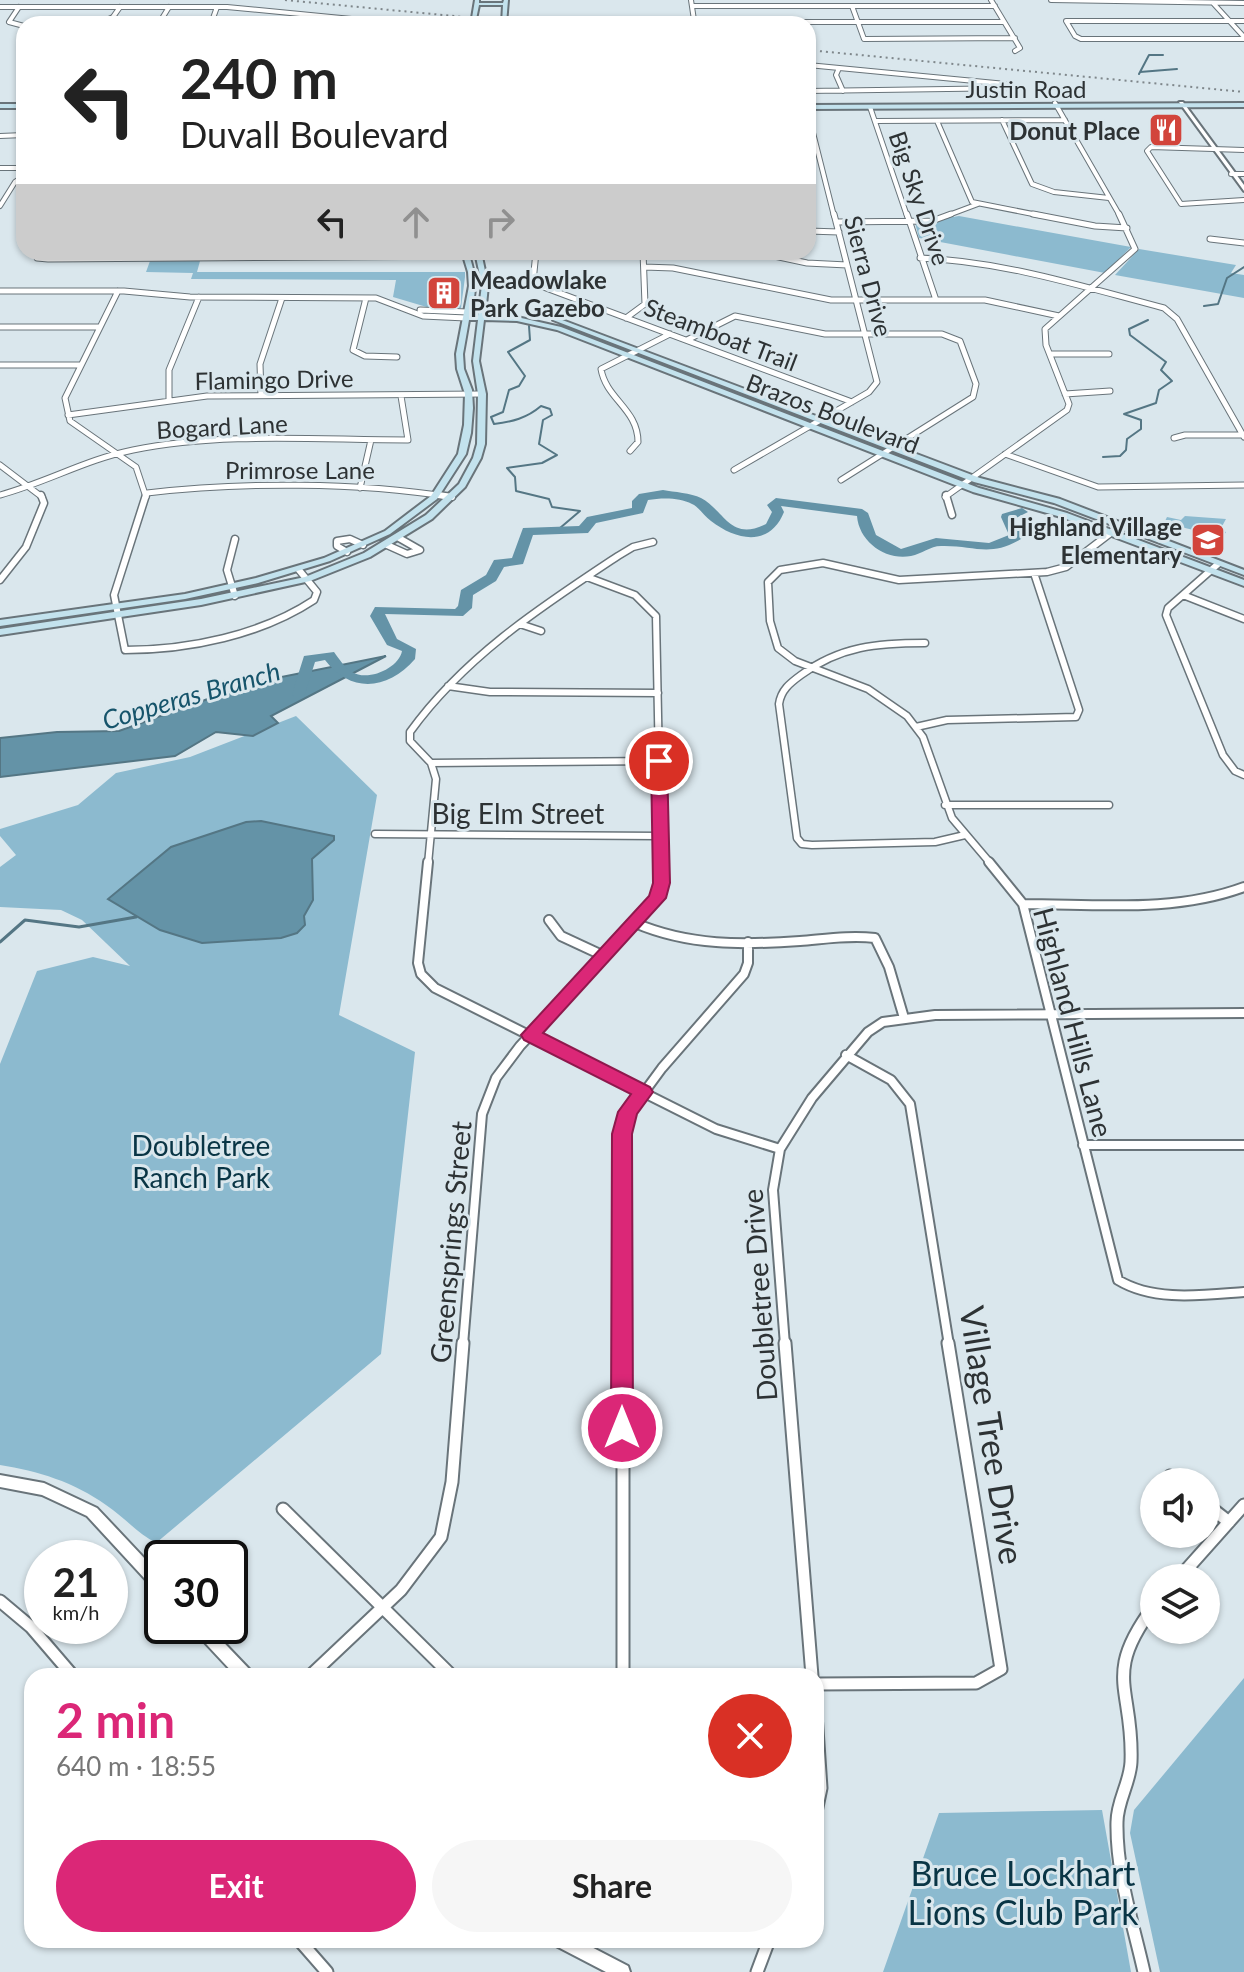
<!DOCTYPE html>
<html lang="en">
<head>
<meta charset="utf-8">
<style>
	body { margin:0; font-family:Lato,sans-serif; background:#f6f6f6; color:#222; height:100vh; display:flex; flex-direction:column; font-size:30px; white-space:nowrap }
	* { box-sizing:border-box; margin:0 }
	p { font-size:26px; color:#767676 }
	.icon { flex:none; width:44px; height:44px; fill:none; stroke:currentColor; stroke-width:2; stroke-linecap:round; stroke-linejoin:round }
	.map { position:relative; flex:1; overflow:hidden }
	.side { position:absolute; left:24px; top:1668px; width:800px; height:280px; display:flex; flex-direction:column; background:#fff; border-radius:24px; box-shadow:0 2px 6px #0004 }
	.side>* { flex:none }
	.guide { position:absolute; left:16px; top:16px; width:800px; height:244px; border-radius:24px; box-shadow:0 2px 6px #0004; background:#fff; color:#222; overflow:hidden }
	.tools { position:absolute; left:1140px; top:1468px; display:grid; gap:16px }
	.tools a { display:grid; place-items:center; width:80px; height:80px; border-radius:50%; background:#fff; box-shadow:0 2px 6px #0004; font-size:40px }
	.speed { position:absolute; left:24px; top:1540px; display:flex; gap:16px; font-size:40px; font-weight:700; text-align:center }
	.speed>* { display:grid; place-content:center; width:104px; height:104px; border-radius:50%; background:#fff; box-shadow:0 2px 6px #0004; line-height:1 }
	.speed small { font-size:20px; font-weight:400 }
	.speed .limit { border:4px solid #111; border-radius:12px; background:#fff; color:#111 }
	.pin { position:absolute; display:grid; place-items:center; width:68px; height:68px; color:#fff; margin:-34px; border:4px solid #fff; border-radius:50%; box-shadow:0 2px 8px #0007 }
	.me { position:absolute; width:88px; margin:-44px; rotate:0deg; stroke-linejoin:round; filter:drop-shadow(0 0 6px #0008) }
	.turn { display:flex; align-items:center; gap:28px; height:168px; padding:0 32px; font-size:36px }
	.turn .icon { width:104px; height:104px; stroke-width:2.5 }
	.turn b { display:block; font-size:56px; line-height:68px }
	.lanes { display:flex; align-items:center; height:76px; padding:0 32px; background:#0003; justify-content:center; gap:40px; direction:ltr }
	.lanes .off { opacity:.35 }
	.round { display:grid; place-items:center; flex:none; width:84px; height:84px; border-radius:42px; background:#f6f6f6 }
	.summary { display:flex; align-items:center; justify-content:space-between; height:136px; padding:0 32px }
	h1 { font-size:48px; font-weight:700; line-height:60px; color:#db2777 }
	.button { display:flex; gap:16px; margin-top:auto; padding:16px 32px }
	.button a { flex:1; height:92px; border-radius:48px; background:#db2777; color:#fff; font-size:32px; font-weight:700; line-height:92px; text-align:center }
	.button a+a { background:#f6f6f6; color:#222 }
	.map>svg:first-child { display:block }
	.green { fill:#8cbacf }
	.water { fill:#6493a7; stroke:#547684; stroke-width:2 }
	.lines { fill:none; stroke-linecap:round; stroke-linejoin:round }
	.stream-far1 { stroke:#547684; stroke-width:2 }
	.stream { stroke:#547684; stroke-width:3 }
	.river { fill:#6493a7; fill-rule:evenodd }
	.minor-far4-casing { stroke:#69747a; stroke-width:6 }
	.minor-far3-casing { stroke:#69747a; stroke-width:7 }
	.minor-far2-casing { stroke:#69747a; stroke-width:9 }
	.minor-far1-casing { stroke:#69747a; stroke-width:12 }
	.minor-casing { stroke:#69747a; stroke-width:15 }
	.tertiary-casing { stroke:#69747a; stroke-width:4 }
	.secondary-casing { stroke:#69747a; stroke-width:4 }
	.minor-far4 { stroke:#fff; stroke-width:4 }
	.minor-far3 { stroke:#fff; stroke-width:5 }
	.minor-far2 { stroke:#fff; stroke-width:6 }
	.minor-far1 { stroke:#fff; stroke-width:8 }
	.minor { stroke:#fff; stroke-width:11 }
	.tertiary { fill:#fff; fill-rule:evenodd }
	.secondary { fill:#c3e2ed; fill-rule:evenodd }
	.rail { stroke:#7f878b; stroke-width:2; stroke-dasharray:2 4; stroke-linecap:butt }
	.route { fill:#db2777; stroke:#8e194d; stroke-width:2 }
	.labels { text-anchor:middle; dominant-baseline:central; stroke-width:6; stroke-linejoin:round; paint-order:stroke }
	.far-street-label { font-size:24px; fill:#2d3234; stroke:#dae7ed }
	.far-poi-label { font-size:24px; font-weight:bold; fill:#2d3234; stroke:#dae7ed; text-anchor:end }
	.far-water-label { font-size:26px; font-style:italic; fill:#16546b; stroke:#dae7ed }
	.street-label { font-size:28px; fill:#2d3234; stroke:#dae7ed }
	.park-label { font-size:28px; fill:#093545; stroke:#dae7ed }
	.near-street-label { font-size:34px; fill:#2d3234; stroke:#dae7ed }
	.near-park-label { font-size:34px; fill:#093545; stroke:#dae7ed }
</style>
</head>
<body>
<div class="map">
<svg width="1244" height="1972" viewBox="0 0 1244 1972">
	<rect width="100%" height="100%" fill="#dae7ed"/>
	<path class="green" d="M 959,216 L 1131,247 L 1105,273 L 919,238 L 915,223 Z
		M 1139,249 L 1236,265 L 1231,273 L 1244,275 L 1244,298 L 1115,275 Z
		M 150,261 L 200,261 L 197,272 L 465,272 L 465,277 L 461,308 L 430,308 L 393,297 L 396,280 L 191,279 L 193,273 L 146,272 Z
		M 1185,516 L 1226,519 L 1220,530 L 1226,532 L 1223,537 L 1164,523 L 1167,517 L 1181,520 Z
		M 296,716 L 377,795 L 339,1015 L 415,1052 L 381,1354 L 156,1543 C 137,1533 124,1517 106,1505 C 74,1482 38,1471 0,1465 L 0,1064 L 37,971 L 93,957 L 130,966 L 82,920 L 61,910 L 0,907 L 0,867 L 16,855 L 0,836 L 0,829 L 78,805 L 116,773 L 190,757 Z
		M 1244,1678 L 1244,1972 L 1160,1972 L 1130,1833 L 1134,1810 Z
		M 1102,1810 L 1131,1972 L 883,1972 L 939,1813 Z"/>
	<path class="water" d="M 386,656 L 271,716 L 278,723 L 253,736 L 216,732 L 175,756 L 0,777 L 0,738 L 57,732 L 119,731 L 252,683 Z
		M 261,821 L 334,836 L 334,840 L 312,859 L 313,900 L 304,916 L 305,925 L 297,933 L 281,938 L 202,943 L 160,930 L 108,899 L 171,847 L 246,822 Z"/>
	<g class="lines">
		<path class="stream-far1" d="M 1140,72 L 1177,69
			M 1139,74 L 1149,55 L 1163,55
			M 1204,306 L 1218,304 L 1227,278 L 1244,267
			M 529,326 L 530,340 L 508,352 L 525,376 L 519,386 L 509,390 L 503,412 L 491,417 L 494,424 C 512,422 527,418 541,406 L 550,409 L 552,415 L 543,420 L 539,444 L 557,455 L 542,463 L 507,468 L 515,477 L 516,491 L 549,499 L 552,507 L 580,511 L 560,528
			M 1103,457 L 1120,456 L 1126,450 L 1127,439 L 1141,429 L 1141,420 L 1124,414 L 1156,403 L 1159,390 L 1172,381 L 1161,370 L 1166,362 L 1130,335 L 1129,329 L 1148,320"/>
		<path class="stream" d="M 0,942 L 25,920 L 79,927 L 136,917"/>
		<path class="river" d="M 663,490 C 674,492 691,493 701,498 C 725,511 730,542 766,524 L 772,512 L 767,505 L 776,498 L 862,509 L 868,513 L 876,535 L 901,549 L 936,538 L 989,543 L 1009,535 L 1001,517 L 1002,514 L 1022,508 L 1028,512 L 1014,519 L 1023,536 L 1021,539 C 989,558 974,545 941,546 C 930,546 922,554 911,556 C 886,561 859,542 857,516 L 781,506 L 784,512 C 770,547 737,541 711,521 C 704,516 699,507 692,504 C 679,497 661,498 648,500 L 643,513 L 596,523 L 588,533 L 533,535 L 523,564 L 504,567 L 496,581 L 473,595 L 472,608 L 463,616 L 385,614 L 397,639 L 416,649 L 415,659 C 388,690 351,694 325,660 L 315,662 L 304,697 L 294,697 L 292,694 L 304,656 L 334,652 C 339,659 345,668 352,672 C 368,682 399,668 402,651 L 387,645 L 370,616 L 375,607 L 455,609 L 458,606 L 461,590 L 486,575 L 494,560 L 512,558 L 523,528 L 579,526 L 587,517 L 632,508 L 632,501 L 639,494 Z"/>
		<g class="minor-far4-casing">
			<path id="minor-far4" d="M 691,0 L 694,20 L 700,22 L 1004,22
				M 991,0 L 1020,48 L 1015,51
				M 1051,0 L 1244,3
				M 1213,3 L 1244,37
				M 692,6 L 995,6
				M 852,6 L 864,39 L 1015,38
				M 0,7 L 227,7 L 403,24
				M 19,7 L 9,22 L 24,26
				M 217,7 L 212,21 L 228,24
				M 1244,21 L 1066,21 L 1075,36 L 1081,39 L 1244,39
				M 98,24 L 113,17 L 120,7
				M 154,24 L 161,20 L 169,7
				M 808,65 L 1006,84 L 1018,88
				M 839,68 L 836,75 L 843,91
				M 808,91 L 1017,88
				M 1055,103 L 1120,216
				M 870,107 L 907,216
				M 808,113 L 834,216
				M 1002,120 L 1032,184 L 1054,192 L 1109,198
				M 875,121 L 1065,120
				M 937,121 L 972,202 L 1043,216
				M 0,136 L 24,135
				M 1244,150 L 1151,147 L 1147,151 L 1181,204 L 1244,200
				M 0,168 L 24,168
				M 1231,174 L 1244,174
				M 0,206 L 15,182 L 24,176
				M 946,216 L 978,204"/>
		</g>
		<g class="minor-far3-casing">
			<path id="minor-far3" d="M 907,214 L 936,300
				M 1033,214 L 1095,226 L 1127,228
				M 836,222 L 932,221 L 951,214
				M 808,231 L 839,232
				M 1210,239 L 1244,243
				M 36,252 L 37,258 L 48,259 L 479,256
				M 536,252 L 533,282 L 538,285 L 852,402
				M 755,252 L 807,263 L 847,265
				M 920,258 C 1003,261 1084,287 1164,308 L 1177,319 L 1244,437
				M 644,267 L 673,268 L 831,300 L 985,300 L 1059,316
				M 0,291 L 124,291 L 190,297 L 376,298 L 423,316 L 466,318
				M 118,291 L 65,398 L 70,421 L 136,467 L 146,497
				M 366,298 L 353,350 L 365,356 L 397,357
				M 420,310 L 467,312
				M 626,318 L 645,304 L 643,252
				M 0,327 L 100,327
				M 687,340 L 735,316 L 825,334 L 942,334 L 960,341 L 976,384 L 973,397 L 841,480
				M 1050,354 L 1109,354
				M 0,365 L 81,365
				M 1065,394 L 1110,391
				M 261,395 L 260,364 L 282,298
				M 169,400 L 169,370 L 199,297
				M 68,415 L 207,396 L 482,394
				M 1174,438 L 1185,435 L 1243,435
				M 630,451 L 638,442 C 638,409 606,399 601,369 L 670,334
				M 1005,454 L 1098,487 L 1244,485
				M 0,465 L 42,497
				M 734,470 L 869,392 L 877,382 L 834,214
				M 360,488 L 371,440
				M 147,493 C 241,482 357,482 451,497
				M 0,495 C 45,483 87,459 133,450 C 223,432 317,440 408,440 L 401,396
				M 945,497 L 1067,410 L 1069,404 L 1046,345 L 1045,329 L 1135,249 L 1119,214"/>
		</g>
		<g class="minor-far2-casing">
			<path id="minor-far2" d="M 146,495 L 114,595 L 125,650 C 189,650 261,635 314,600 L 317,592 L 299,570
				M 438,495 L 452,497
				M 946,495 L 952,515
				M 235,539 L 227,570 L 235,596
				M 387,545 L 407,554 L 420,550 L 399,538
				M 347,552 L 337,546 L 337,541 L 350,539 L 363,545
				M 1218,564 L 1168,608 L 1166,615 L 1223,755 L 1235,771 L 1244,775
				M 587,577 L 635,595 L 656,616 L 661,864
				M 0,580 L 26,547 L 44,503 L 41,495
				M 1183,595 L 1244,619
				M 520,624 L 541,631
				M 925,643 C 878,643 840,646 801,675 C 790,683 781,690 779,704 L 797,838 L 802,844 L 812,845 L 935,842 L 965,835
				M 448,686 L 490,692 L 658,693
				M 916,727 L 947,720 L 1076,717 L 1079,710 L 1034,573
				M 431,763 L 659,761
				M 945,805 L 1109,805
				M 375,834 L 660,836
				M 428,864 L 436,779 L 431,763 L 410,741 L 410,732 C 465,656 541,607 618,556 L 633,547 L 653,542
				M 991,864 L 952,818 L 923,737 L 907,716 L 868,689 L 795,661 L 778,648 L 770,621 L 768,582 L 780,570 L 823,563 L 899,580 L 1047,572 L 1066,567 L 1121,525"/>
		</g>
		<g class="minor-far1-casing">
			<path id="minor-far1" d="M 428,862 L 418,963 L 421,974 L 435,988 L 716,1129 L 780,1149
				M 989,862 L 1023,904 L 1118,1280 C 1154,1302 1203,1295 1244,1292
				M 1023,904 C 1097,904 1174,913 1244,887
				M 549,920 L 561,936 L 604,956
				M 635,923 C 689,946 743,945 800,941 C 825,939 850,935 875,938 L 889,967 L 904,1018
				M 846,1055 L 891,1080 L 910,1104 L 949,1345
				M 1083,1145 L 1244,1145
				M 463,1345 L 482,1114 L 496,1078 L 520,1046 L 653,903 L 661,889 L 661,862
				M 623,1345 L 623,1121 L 662,1068 L 744,974 L 748,963 L 748,942
				M 785,1345 L 773,1190 L 780,1149 L 812,1098 L 868,1032 L 883,1022 L 935,1015 L 1244,1013"/>
		</g>
		<g class="minor-casing">
			<path id="minor" d="M 623,1343 L 623,1676
				M 785,1343 L 812,1676
				M 1170,1476 L 1178,1482
				M 1206,1504 L 1229,1522
				M 283,1509 L 452,1676
				M 1179,1578 L 1244,1505
				M 0,1601 L 31,1627 L 73,1676
				M 310,1676 L 401,1590 L 441,1537 L 452,1482 L 463,1343
				M 816,1684 L 976,1683 L 1001,1669 L 948,1343
				M 816,1714 L 821,1788 L 816,1812
				M 299,1940 L 327,1972
				M 757,1972 L 769,1940
				M 1144,1972 C 1133,1923 1116,1873 1117,1822 C 1117,1801 1130,1783 1131,1762 C 1134,1688 1101,1676 1154,1606"/>
		</g>
		<g class="tertiary-casing">
			<path id="tertiary" d="M 1179,102 L 1183,102 L 1244,185 L 1244,191 Z
				M 0,1475 L 44,1483 L 97,1508 L 162,1577 L 162,1594 L 157,1592 L 87,1516 L 42,1495 L 0,1487 Z
				M 192,1626 L 208,1626 L 251,1671 L 253,1676 L 236,1676 L 194,1631 Z
				M 554,1940 L 578,1940 L 628,1966 L 630,1972 L 606,1972 L 556,1946 Z"/>
		</g>
		<g class="secondary-casing">
			<path id="secondary" d="M 475,0 L 479,0 L 479,3 L 503,3 L 504,0 L 508,0 L 506,24 L 502,24 L 503,5 L 479,5 L 475,24 L 471,24 Z
				M 1244,103 L 1244,107 L 808,109 L 808,105 Z
				M 0,104 L 24,104 L 24,108 L 0,108 Z
				M 462,252 L 468,252 C 477,278 477,289 470,316 L 478,316 L 482,285 L 475,252 L 481,252 L 488,285 L 485,316 L 517,317 L 561,327 L 979,488 L 1067,513 L 1244,580 L 1244,586 L 1061,517 L 973,492 L 557,330 L 517,321 L 484,320 L 479,361 L 486,394 L 485,444 L 481,458 L 465,487 L 432,519 L 370,557 L 310,581 L 201,605 L 0,635 L 0,629 L 201,599 L 305,577 L 364,553 L 426,515 L 459,484 L 473,458 L 477,444 L 478,394 L 473,361 L 478,320 L 469,320 L 463,354 L 464,369 L 472,390 L 473,408 L 471,433 L 466,454 L 437,499 L 390,534 L 330,561 L 258,583 L 185,599 L 0,626 L 0,620 L 185,594 L 256,578 L 324,558 L 385,531 L 431,496 L 458,454 L 464,425 L 465,394 L 457,369 L 456,354 L 469,286 L 468,272 Z
				M 553,318 L 557,318 L 980,478 L 1060,499 L 1244,570 L 1244,575 L 1054,503 L 974,482 L 553,320 Z"/>
		</g>
		<use href="#minor-far4" class="minor-far4"/>
		<use href="#minor-far3" class="minor-far3"/>
		<use href="#minor-far2" class="minor-far2"/>
		<use href="#minor-far1" class="minor-far1"/>
		<use href="#minor" class="minor"/>
		<use href="#tertiary" class="tertiary"/>
		<use href="#secondary" class="secondary"/>
		<path class="rail" d="M 285,0 L 538,24
			M 808,50 L 1244,92"/>
	</g>
	<path class="route" d="M 659,757 L 667,761 L 670,883 L 666,898 L 543,1033 L 650,1087 L 653,1092 L 637,1114 L 632,1134 L 633,1428 L 630,1435 L 622,1438 L 614,1435 L 611,1428 L 612,1134 L 618,1112 L 631,1094 L 524,1040 L 521,1035 L 649,896 L 653,883 L 651,761 Z"/>
	<defs>
		<g id="restaurant-square" transform="scale(1.8)"><rect x="-9" y="-9" width="18" height="18" rx="4" fill="#d2443b" stroke="#dae7ed"/><path d="M-5-6h1v4h1v-4h1v4h1v-4h1v5L-1.5 .5V6h-2V.5L-5-1ZM5-6V6H3V1.5H1.5Q1.5-4 5-6Z" fill="#fff"/></g>
		<g id="building-square" transform="scale(1.8)"><rect x="-9" y="-9" width="18" height="18" rx="4" fill="#d2443b" stroke="#dae7ed"/><path d="M-4-6H4V6H1V3H-1V6H-4ZM-2.5-4.3h1.7v1.8h-1.7ZM.8-4.3h1.7v1.8H.8ZM-2.5-1h1.7V.8h-1.7ZM.8-1h1.7V.8H.8Z" fill="#fff"/></g>
		<g id="school-square" transform="scale(1.8)"><rect x="-9" y="-9" width="18" height="18" rx="4" fill="#d2443b" stroke="#dae7ed"/><path d="M0-5L7-2L0 1L-7-2ZM-4 1L0 2.5L4 1V4Q0 6-4 4Z" fill="#fff"/></g>
	</defs>
	<g fill-rule="evenodd">
		<use href="#restaurant-square" x="1166" y="130"/>
		<use href="#building-square" x="444" y="293"/>
		<use href="#school-square" x="1208" y="540"/>
	</g>
	<g class="labels">
		<g class="far-street-label">
			<text x="1026" y="88">Justin Road</text>
			<text transform="translate(920 198) rotate(71)">Big Sky Drive</text>
			<text transform="translate(869 276) rotate(75)">Sierra Drive</text>
			<text transform="translate(721 334) rotate(21)">Steamboat Trail</text>
			<text transform="translate(274 379) rotate(-1)">Flamingo Drive</text>
			<text transform="translate(833 413) rotate(21)">Brazos Boulevard</text>
			<text transform="translate(222 426) rotate(-3)">Bogard Lane</text>
			<text x="300" y="469">Primrose Lane</text>
		</g>
		<g class="far-poi-label">
			<text x="1140" y="130">Donut Place</text>
			<text x="470" y="279" text-anchor="start">Meadowlake<tspan x="470" dy="28">Park Gazebo</tspan></text>
			<text x="1182" y="526">Highland Village<tspan x="1182" dy="28">Elementary</tspan></text>
		</g>
		<g class="far-water-label">
			<text transform="translate(191 695) rotate(-16)">Copperas Branch</text>
		</g>
		<g class="street-label">
			<text x="518" y="813">Big Elm Street</text>
			<text transform="translate(1074 1022) rotate(75)">Highland Hills Lane</text>
			<text transform="translate(450 1242) rotate(-85)">Greensprings Street</text>
			<text transform="translate(759 1295) rotate(-94)">Doubletree Drive</text>
		</g>
		<g class="park-label">
			<text x="201" y="1145">Doubletree<tspan x="201" dy="32">Ranch Park</tspan></text>
		</g>
		<g class="near-street-label">
			<text transform="translate(993 1435) rotate(81)">Village Tree Drive</text>
		</g>
		<g class="near-park-label">
			<text x="1023" y="1872">Bruce Lockhart<tspan x="1023" dy="39">Lions Club Park</tspan></text>
		</g>
	</g>
</svg>
<div class="tools">
<a><svg class="icon" aria-label="sound" viewBox="0 0 24 24"><path d="M4 9h4l5-4v14l-5-4H4zM17 9q2 3 0 6"/></svg></a>
<a><svg class="icon" aria-label="layers" viewBox="0 0 24 24"><path d="M12 4l9 5-9 5-9-5zM3 14l9 5 9-5"/></svg></a>
</div>
<div class="speed"><div>21<small>km/h</small></div><div class="limit">30</div></div>
<div class="pin" style="left:659px;top:761px;background:#d93025"><svg class="icon" aria-label="arrive" viewBox="0 0 24 24"><path d="M6 21V4h12l-3 4 3 4H6"/></svg></div>
<svg class="me" style="left:622px;top:1428px" viewBox="-20 -20 40 40"><circle r="17" fill="#db2777" stroke="#fff" stroke-width="3"/><path d="M0-11L8 9 0 5-8 9z" fill="#fff"/></svg>
<div class="guide">
<div class="turn"><svg class="icon" aria-label="left" viewBox="0 0 24 24"><path d="M17 20v-9H6M10 6l-5 5 5 5"/></svg><div><b>240 m</b>Duvall Boulevard</div></div>
<div class="lanes"><svg class="icon" aria-label="left" viewBox="0 0 24 24"><path d="M17 20v-9H6M10 6l-5 5 5 5"/></svg><svg class="icon off" aria-label="ahead" viewBox="0 0 24 24"><path d="M12 20V5M6 11l6-6 6 6"/></svg><svg class="icon off" aria-label="right" viewBox="0 0 24 24"><path d="M7 20v-9h11M14 6l5 5-5 5"/></svg></div>
</div>
<section class="side">
<div class="summary"><div><h1>2 min</h1><p>640 m · 18:55</p></div><a class="round" style="background:#d93025;color:#fff"><svg class="icon" aria-label="close" viewBox="0 0 24 24"><path d="M6 6l12 12M18 6L6 18"/></svg></a></div>
<div class="button"><a>Exit</a><a>Share</a></div>
</section>
</div>
</body>
</html>
